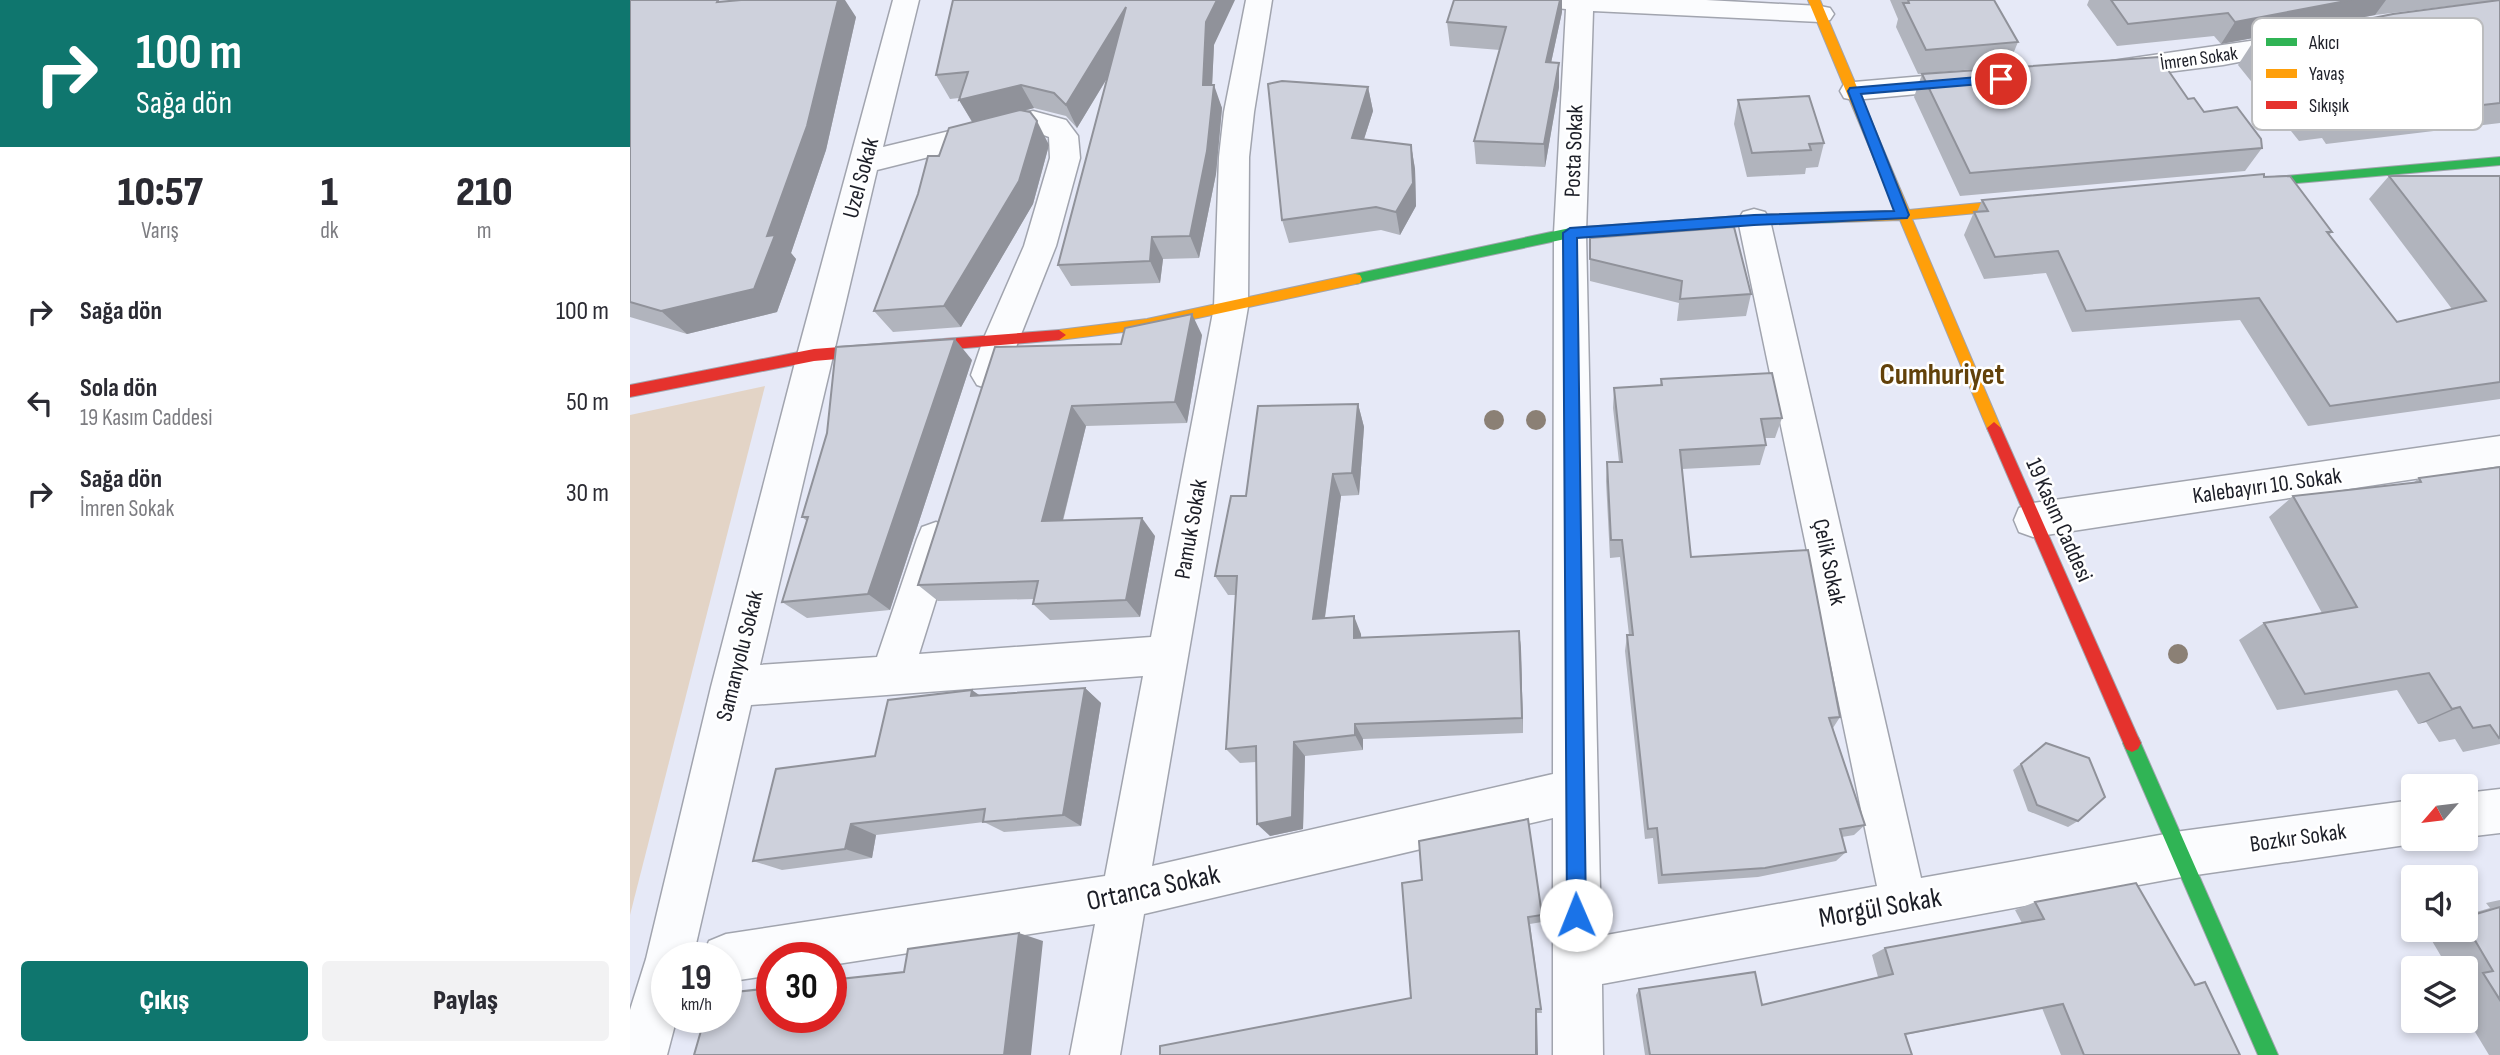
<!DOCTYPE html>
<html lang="tr">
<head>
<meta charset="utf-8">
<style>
	body { margin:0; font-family:"Sofia Sans Condensed",sans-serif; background:#f2f2f3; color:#2b2b33; height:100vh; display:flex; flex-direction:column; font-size:26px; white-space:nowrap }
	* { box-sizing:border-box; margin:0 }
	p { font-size:23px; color:#7c7c81 }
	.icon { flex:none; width:38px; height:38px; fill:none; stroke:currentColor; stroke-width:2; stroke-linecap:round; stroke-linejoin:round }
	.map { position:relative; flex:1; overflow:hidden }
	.drawer { display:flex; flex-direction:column; background:#fff; width:630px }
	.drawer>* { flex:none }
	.guide { background:#0f766e; color:#fff; overflow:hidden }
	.needle { width:46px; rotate:242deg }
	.buttons { position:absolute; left:1771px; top:774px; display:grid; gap:14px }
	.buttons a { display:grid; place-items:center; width:77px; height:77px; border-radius:7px; background:#fff; box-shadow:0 4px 10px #0003; font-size:35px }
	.speed { position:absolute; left:21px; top:942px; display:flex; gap:14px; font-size:35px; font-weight:700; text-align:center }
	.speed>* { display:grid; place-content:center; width:91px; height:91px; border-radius:50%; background:#fff; box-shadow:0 4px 10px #0003; line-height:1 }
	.speed small { font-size:18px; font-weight:400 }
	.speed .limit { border:10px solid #d22; background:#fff; color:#111 }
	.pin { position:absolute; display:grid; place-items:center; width:60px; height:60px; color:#fff; margin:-30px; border:4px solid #fff; border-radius:50%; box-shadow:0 2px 7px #0007 }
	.me { position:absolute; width:77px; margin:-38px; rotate:359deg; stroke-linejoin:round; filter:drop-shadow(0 0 5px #0008) }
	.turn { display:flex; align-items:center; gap:24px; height:147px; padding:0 21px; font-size:32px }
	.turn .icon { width:91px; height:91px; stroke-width:2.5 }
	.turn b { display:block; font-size:49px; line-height:60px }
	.eta { display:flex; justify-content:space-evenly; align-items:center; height:119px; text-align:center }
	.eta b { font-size:42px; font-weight:800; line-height:49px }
	.button { display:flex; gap:14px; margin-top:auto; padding:14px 21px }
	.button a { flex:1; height:80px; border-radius:7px; background:#0f766e; color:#fff; font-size:28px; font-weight:800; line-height:80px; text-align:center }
	.button a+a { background:#f2f2f3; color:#2b2b33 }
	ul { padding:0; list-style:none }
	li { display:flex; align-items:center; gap:21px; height:91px; padding:0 21px }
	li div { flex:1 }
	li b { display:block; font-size:26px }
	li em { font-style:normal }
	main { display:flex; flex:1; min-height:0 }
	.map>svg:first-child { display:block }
	.green { fill:#e3d4c6 }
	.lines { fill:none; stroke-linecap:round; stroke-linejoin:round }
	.street-casing { stroke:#a1a4ae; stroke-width:3 }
	.fast-casing { stroke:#a1a4ae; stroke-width:2 }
	.slow-casing { stroke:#a1a4ae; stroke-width:2 }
	.jam-casing { stroke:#a1a4ae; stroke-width:2 }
	.street { fill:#fbfcfe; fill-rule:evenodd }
	.fast { fill:#30b455; fill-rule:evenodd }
	.slow { fill:#ff9f0a; fill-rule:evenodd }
	.jam { fill:#e5322d; fill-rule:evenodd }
	.tree { fill:#8b8075 }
	.wall { fill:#b1b4bd }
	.shaded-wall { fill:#90929a }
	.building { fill:#ced1dc; stroke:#90929a; stroke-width:2 }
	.route { fill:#1a73e8; stroke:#114b97; stroke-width:2 }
	.labels { text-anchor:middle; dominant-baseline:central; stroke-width:5; stroke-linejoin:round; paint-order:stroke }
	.far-street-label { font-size:19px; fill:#1c1e27; stroke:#fff }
	.street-label { font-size:23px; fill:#1c1e27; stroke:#fff }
	.near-street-label { font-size:28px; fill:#1c1e27; stroke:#fff }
	.district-label { font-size:30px; font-weight:bold; fill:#62410a; stroke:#fff }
	.key { fill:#fff; stroke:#bbbcbe; stroke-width:2 }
	.key-label { font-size:19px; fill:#1c1e27 }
</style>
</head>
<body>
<main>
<section class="drawer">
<div class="guide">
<div class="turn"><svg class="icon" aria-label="right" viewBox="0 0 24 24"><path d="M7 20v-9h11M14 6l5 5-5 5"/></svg><div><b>100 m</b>Sağa dön</div></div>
</div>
<div class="eta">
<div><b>10:57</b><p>Varış</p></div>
<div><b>1</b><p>dk</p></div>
<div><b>210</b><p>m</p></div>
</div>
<ul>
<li><svg class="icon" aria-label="right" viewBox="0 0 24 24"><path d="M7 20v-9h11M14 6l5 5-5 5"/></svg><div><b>Sağa dön</b></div><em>100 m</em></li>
<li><svg class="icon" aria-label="left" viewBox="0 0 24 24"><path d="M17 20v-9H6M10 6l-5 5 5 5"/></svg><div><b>Sola dön</b><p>19 Kasım Caddesi</p></div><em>50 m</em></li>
<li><svg class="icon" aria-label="right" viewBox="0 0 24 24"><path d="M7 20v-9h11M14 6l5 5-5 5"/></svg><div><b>Sağa dön</b><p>İmren Sokak</p></div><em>30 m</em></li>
</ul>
<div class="button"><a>Çıkış</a><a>Paylaş</a></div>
</section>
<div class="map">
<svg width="1870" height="1055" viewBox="0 0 1870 1055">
	<rect width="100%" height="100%" fill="#e6e9f7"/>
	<path class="green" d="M 135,386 L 0,915 L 0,415 Z"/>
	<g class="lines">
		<g class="street-casing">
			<path id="street" d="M 263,0 L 289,0 L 253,147 L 403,111 L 436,120 L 448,136 L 450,158 L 426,246 L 371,385 L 359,389 L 347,385 L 341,375 L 353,340 L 394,246 L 420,158 L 419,137 L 403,131 L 247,170 L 130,665 L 247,657 L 287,539 L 292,527 L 306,522 L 320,527 L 325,539 L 289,654 L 521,637 L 584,307 L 589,157 L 594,112 L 616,0 L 642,0 L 624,112 L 619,157 L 618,307 L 522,866 L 923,774 L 924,233 L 936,9 L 903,6 L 900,0 L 1076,0 L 1190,6 L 1200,8 L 1204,14 L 1200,20 L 1190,22 L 963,11 L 956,233 L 971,936 L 1247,886 L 1108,220 L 1113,212 L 1124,209 L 1135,212 L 1140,220 L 1291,878 L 1552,831 L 1783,800 L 1783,838 L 1798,838 L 1783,844 L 1552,877 L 972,984 L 973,1055 L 923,1055 L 923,818 L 514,914 L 490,1055 L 440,1055 L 465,924 L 201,965 L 201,957 L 142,957 L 142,975 L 96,982 L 96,957 L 72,957 L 79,941 L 96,934 L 475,876 L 513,676 L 121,705 L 63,957 L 37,957 L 37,1017 L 47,1017 L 37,1055 L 0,1055 L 0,1010 L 16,959 L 81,687 L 167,355 Z
				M 1668,34 L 1678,37 L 1682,43 L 1678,49 L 1593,65 L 1482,79 L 1472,76 L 1468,70 L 1472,64 L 1482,61 Z
				M 1341,72 L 1351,74 L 1355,81 L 1351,88 L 1224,100 L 1214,98 L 1210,91 L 1214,84 L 1224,82 Z
				M 1870,436 L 1870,466 L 1403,537 L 1389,532 L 1384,520 L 1389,508 L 1403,503 Z
				M 1870,789 L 1870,833 L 1836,837 L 1836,793 Z"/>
		</g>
		<g class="fast-casing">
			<path id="fast" d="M 1870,157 L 1870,165 L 1611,188 L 1605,184 L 1611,180 Z
				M 1211,212 L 1217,217 L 1211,222 L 1124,225 L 940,238 L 725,284 L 718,279 L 725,274 L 940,228 L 1124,215 Z
				M 1502,734 L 1508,737 L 1648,1055 L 1628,1055 L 1493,743 L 1496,737 Z"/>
		</g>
		<g class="slow-casing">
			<path id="slow" d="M 1178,0 L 1190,0 L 1279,210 L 1401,198 L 1407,203 L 1401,208 L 1282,219 L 1371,428 L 1369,432 L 1359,432 L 1357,428 L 1270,220 L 1211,222 L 1205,217 L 1211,212 L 1266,211 Z
				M 725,274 L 730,275 L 732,279 L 730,283 L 517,329 L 429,340 L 422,335 L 429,330 L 517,319 Z"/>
		</g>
		<g class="jam-casing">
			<path id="jam" d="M 429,330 L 436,335 L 429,340 L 184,361 L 0,397 L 0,385 L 184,349 Z
				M 1364,422 L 1371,428 L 1508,737 L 1511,743 L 1508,749 L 1502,752 L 1496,749 L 1357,428 Z"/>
		</g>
		<use href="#street" class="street"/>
		<use href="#fast" class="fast"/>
		<use href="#slow" class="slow"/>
		<use href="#jam" class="jam"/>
	</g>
	<g class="tree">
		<circle cx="864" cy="420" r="10"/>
		<circle cx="906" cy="420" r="10"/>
		<circle cx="1548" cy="654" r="10"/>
	</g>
	<path class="wall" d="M 0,0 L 226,17 L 196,150 L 161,253 L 166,259 L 147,312 L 57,334 L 0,317 Z
		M 1260,0 L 1364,0 L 1388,42 L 1378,66 L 1288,74 L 1266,27 L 1268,19 Z
		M 1459,0 L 1870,0 L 1870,123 L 1696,144 L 1692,138 L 1669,141 L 1608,65 L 1623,42 L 1853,2 L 1745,15 L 1591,44 L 1584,36 L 1487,46 L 1457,5 Z
		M 932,12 L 921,63 L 929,63 L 929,87 L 915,167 L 846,164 L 844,141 L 870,50 L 820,46 L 817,22 Z
		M 584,45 L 582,85 L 592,108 L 586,174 L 569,258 L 533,259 L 530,283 L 441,286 L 428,265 L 478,77 L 447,128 L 436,116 L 404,108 L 394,111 L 419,145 L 403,204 L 331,327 L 263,332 L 244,311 L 342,122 L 329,100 L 329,98 L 320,99 L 306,75 Z
		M 1292,74 L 1558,99 L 1574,112 L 1632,148 L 1615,171 L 1330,196 L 1284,97 Z
		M 738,87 L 743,111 L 734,139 L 781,145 L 785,169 L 786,206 L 770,235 L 751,230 L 659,243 L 652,220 Z
		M 1108,100 L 1194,143 L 1188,167 L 1176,168 L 1175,174 L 1117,177 L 1104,124 Z
		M 1759,176 L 1870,176 L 1870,399 L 1678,426 L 1610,320 L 1442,332 L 1416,273 L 1354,279 L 1334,235 L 1344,212 L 1347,212 L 1352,200 L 1634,177 L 1702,232 L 1699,235 L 1767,322 L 1822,309 L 1739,199 Z
		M 960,238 L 1121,294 L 1116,316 L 1047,321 L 1049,303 L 960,281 Z
		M 572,335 L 557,423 L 456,426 L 433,521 L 525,536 L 510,617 L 420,620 L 403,604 L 404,599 L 308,601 L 288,585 L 491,344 Z
		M 342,360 L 260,610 L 177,618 L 152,602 L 177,521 L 172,517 Z
		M 1031,379 L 1152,418 L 1145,438 L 1135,438 L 1136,445 L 1130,465 L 1052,469 L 1061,557 L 1210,717 L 1203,728 L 1235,825 L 1224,835 L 1212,837 L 1216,852 L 1206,861 L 1128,877 L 1028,884 L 1023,838 L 1015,839 L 995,651 L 997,635 L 999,635 L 990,557 L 980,558 L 976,481 L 977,462 L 989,462 L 983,408 L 984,388 L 1030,385 Z
		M 728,404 L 734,427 L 729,495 L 711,496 L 695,618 L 731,634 L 731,638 L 889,631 L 891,649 L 893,733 L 733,739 L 733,750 L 675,756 L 673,829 L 640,836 L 626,762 L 610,763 L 596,749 L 606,595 L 598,595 L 585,576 L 616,496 Z
		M 1870,467 L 1870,744 L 1833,752 L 1825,739 L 1809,742 L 1796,722 L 1788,724 L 1767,690 L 1647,710 L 1609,640 L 1634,623 L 1692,613 L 1639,517 L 1663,496 L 1783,483 L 1789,478 Z
		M 455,688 L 471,703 L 451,826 L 374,832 L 354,822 L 246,835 L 242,858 L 152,870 L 123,861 L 245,756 L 350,696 Z
		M 1416,743 L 1448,821 L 1438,827 L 1398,811 L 1383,770 Z
		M 898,819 L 912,922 L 900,924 L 912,1013 L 907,1013 L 792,880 Z
		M 1870,900 L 1870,1055 L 1859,1055 L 1836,1017 L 1836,968 L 1818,968 L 1795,929 L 1836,929 L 1836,915 L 1860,908 L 1856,903 Z
		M 1405,902 L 1565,984 L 1610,1055 L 1431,1055 L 1412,1008 L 1275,1035 L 1282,1055 L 1015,1055 L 1006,995 L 1009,989 L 1132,1005 L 1248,977 L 1242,955 L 1255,948 L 1392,923 L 1385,910 Z"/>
	<path class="shaded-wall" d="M 208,0 L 215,0 L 226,17 L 196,150 L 161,253 L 166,259 L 147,312 L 57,334 L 31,311 L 137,236 Z
		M 587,0 L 605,0 L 584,45 L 581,108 L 573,85 L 576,22 Z
		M 930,0 L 932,0 L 932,12 L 916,86 L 916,62 Z
		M 1721,0 L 1756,0 L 1745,15 L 1591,44 L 1605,22 Z
		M 496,7 L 506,30 L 447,128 L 436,105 Z
		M 929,63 L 929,87 L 915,167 L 914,144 Z
		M 391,85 L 404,108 L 343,123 L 329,100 Z
		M 584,85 L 592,108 L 586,174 L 569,258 L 560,236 Z
		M 738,87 L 743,111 L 727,161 L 722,138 Z
		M 407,121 L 419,145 L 403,204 L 331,327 L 314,306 Z
		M 781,145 L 785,169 L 786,206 L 770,235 L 766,212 Z
		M 522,237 L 533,259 L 530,283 L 520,261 Z
		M 562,314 L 572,335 L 557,423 L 545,402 Z
		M 325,339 L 342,360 L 260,610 L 238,594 Z
		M 728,404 L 734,427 L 729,495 L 722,473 Z
		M 442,406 L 456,426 L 428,539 L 412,521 Z
		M 703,474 L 711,496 L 692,638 L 683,619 Z
		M 512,518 L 525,536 L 510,617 L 496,600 Z
		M 724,616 L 731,634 L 732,656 L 724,638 Z
		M 889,631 L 891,649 L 893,733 L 892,718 Z
		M 455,688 L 471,703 L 451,826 L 433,815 Z
		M 342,690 L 362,704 L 341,696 Z
		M 1830,707 L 1796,722 L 1788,724 L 1822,709 Z
		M 725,724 L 733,739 L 733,750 L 725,735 Z
		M 664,742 L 675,756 L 673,829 L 640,836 L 627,824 Z
		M 221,824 L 246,835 L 242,858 L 215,849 Z
		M 389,933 L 413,941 L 401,1055 L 374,1055 Z
		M 906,1009 L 907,1013 L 908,1055 L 906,1055 Z"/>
	<path class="building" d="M 0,0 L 88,0 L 87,2 L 111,0 L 208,0 L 177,126 L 137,236 L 145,235 L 124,289 L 31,311 L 0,302 Z
		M 323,0 L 587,0 L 576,22 L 573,85 L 584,85 L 577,151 L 560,236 L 522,237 L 520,261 L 428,265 L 496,7 L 436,105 L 424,93 L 391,85 L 329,100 L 338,72 L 306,75 Z
		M 824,0 L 930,0 L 916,62 L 929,63 L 914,144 L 844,141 L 876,27 L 817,22 Z
		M 1278,0 L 1364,0 L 1388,42 L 1296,50 L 1273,3 L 1279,3 Z
		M 1481,0 L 1721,0 L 1605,22 L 1598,13 L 1498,24 Z
		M 1870,0 L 1870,103 L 1714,121 L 1709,115 L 1686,118 L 1623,42 L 1763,14 Z
		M 1529,57 L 1558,99 L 1564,98 L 1574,112 L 1607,107 L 1631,139 L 1632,148 L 1340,173 L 1292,74 Z
		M 652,81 L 738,87 L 722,138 L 781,145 L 783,183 L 766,212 L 746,207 L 652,220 L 638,84 Z
		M 1179,96 L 1194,143 L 1179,144 L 1181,150 L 1122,153 L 1108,100 Z
		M 390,110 L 400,112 L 407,121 L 389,181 L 314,306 L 244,311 L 288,194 L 298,156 L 309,156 L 319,128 Z
		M 1634,174 L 1634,177 L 1660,176 L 1702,232 L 1697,232 L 1767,322 L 1856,301 L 1759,176 L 1870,176 L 1870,382 L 1700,406 L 1629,298 L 1456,311 L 1428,251 L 1365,257 L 1344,212 L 1358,211 L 1352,200 Z
		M 1104,227 L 1121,294 L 1050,299 L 1052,281 L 960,259 L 960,238 Z
		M 562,314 L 545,402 L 442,406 L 412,521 L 512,518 L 496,600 L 403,604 L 408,581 L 288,585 L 365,347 L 491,344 L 495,328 Z
		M 325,339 L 238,594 L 152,602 L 178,517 L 172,517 L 197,433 L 206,347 Z
		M 1142,373 L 1152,418 L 1131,419 L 1136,445 L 1050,450 L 1061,557 L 1178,550 L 1210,717 L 1199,718 L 1235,825 L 1210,829 L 1216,852 L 1135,868 L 1032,875 L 1027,828 L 1018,829 L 997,635 L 1003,635 L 992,540 L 981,540 L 977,462 L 992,462 L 984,388 L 1032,385 L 1031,379 Z
		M 728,404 L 722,473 L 703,474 L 683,619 L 724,616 L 724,638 L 889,631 L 892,718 L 725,724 L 725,735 L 664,742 L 662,817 L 627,824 L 626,746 L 596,749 L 607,576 L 585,576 L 601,496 L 616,496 L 628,406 Z
		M 1870,467 L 1870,737 L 1869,738 L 1860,725 L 1843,728 L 1830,707 L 1822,709 L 1799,673 L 1675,694 L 1634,623 L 1727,607 L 1663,496 L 1791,482 L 1789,478 Z
		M 455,688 L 433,815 L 353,822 L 355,809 L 221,824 L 215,849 L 123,861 L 146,769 L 245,756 L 258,700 L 342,690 L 341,696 Z
		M 1416,743 L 1459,758 L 1475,797 L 1448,821 L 1407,805 L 1391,764 Z
		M 898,819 L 912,915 L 898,917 L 911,1009 L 906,1009 L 906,1055 L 530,1055 L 530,1046 L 781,998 L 772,883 L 792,880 L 789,841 Z
		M 1506,883 L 1565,985 L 1575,982 L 1610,1055 L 1454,1055 L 1433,1004 L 1275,1034 L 1282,1055 L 1020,1055 L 1009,989 L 1125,972 L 1132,1005 L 1263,974 L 1255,948 L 1414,919 L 1405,902 Z
		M 1870,907 L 1870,1000 L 1853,973 L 1863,971 L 1836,925 L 1836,917 Z
		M 389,933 L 374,1055 L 64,1055 L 75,1017 L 96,1017 L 96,993 L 142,988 L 142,1017 L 201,1017 L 201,980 L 274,972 L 278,949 Z"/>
	<path class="route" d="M 1371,75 L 1377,79 L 1375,82 L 1231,94 L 1279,215 L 1277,218 L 1124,225 L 947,238 L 956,915 L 953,921 L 946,924 L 939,921 L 937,915 L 933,233 L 940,228 L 1124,215 L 1264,211 L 1218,91 L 1220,88 Z"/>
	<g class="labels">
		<g class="far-street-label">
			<text transform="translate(1569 59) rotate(-8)">İmren Sokak</text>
		</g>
		<g class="street-label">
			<text transform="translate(944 151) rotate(-88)">Posta Sokak</text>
			<text transform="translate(231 178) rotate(-75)">Uzel Sokak</text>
			<text transform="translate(1637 486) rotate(-8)">Kalebayırı 10. Sokak</text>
			<text transform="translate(1429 520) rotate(66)">19 Kasım Caddesi</text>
			<text transform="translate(561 529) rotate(-80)">Pamuk Sokak</text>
			<text transform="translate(1199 562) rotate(78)">Çelik Sokak</text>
			<text transform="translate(110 656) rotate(-76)">Samanyolu Sokak</text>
			<text transform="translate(1668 838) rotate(-8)">Bozkır Sokak</text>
		</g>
		<g class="near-street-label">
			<text transform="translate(523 888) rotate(-12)">Ortanca Sokak</text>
			<text transform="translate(1250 908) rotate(-10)">Morgül Sokak</text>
		</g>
		<g class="district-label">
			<text x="1312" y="375">Cumhuriyet</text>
		</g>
	</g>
	<rect x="1622" y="18" width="231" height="112" rx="10" class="key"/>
	<rect x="1636" y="38" width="31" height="8" fill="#30b455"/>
	<rect x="1636" y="69" width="31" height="9" fill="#ff9f0a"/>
	<rect x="1636" y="101" width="31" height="8" fill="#e5322d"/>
	<g class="key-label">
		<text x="1679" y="49">Akıcı</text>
		<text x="1679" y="80">Yavaş</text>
		<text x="1679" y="112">Sıkışık</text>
	</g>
</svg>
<div class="buttons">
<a><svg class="needle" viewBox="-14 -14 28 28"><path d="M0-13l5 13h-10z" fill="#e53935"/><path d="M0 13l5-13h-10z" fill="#7c7c81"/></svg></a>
<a><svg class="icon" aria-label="sound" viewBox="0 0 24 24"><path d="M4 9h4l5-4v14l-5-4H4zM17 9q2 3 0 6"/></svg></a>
<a><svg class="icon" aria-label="layers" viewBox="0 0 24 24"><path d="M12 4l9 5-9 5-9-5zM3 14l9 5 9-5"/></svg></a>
</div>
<div class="speed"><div>19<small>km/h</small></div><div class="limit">30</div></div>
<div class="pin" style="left:1371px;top:79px;background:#d93025"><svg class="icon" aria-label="arrive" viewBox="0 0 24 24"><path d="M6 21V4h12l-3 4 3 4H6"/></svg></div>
<svg class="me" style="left:946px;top:915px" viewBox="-20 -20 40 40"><circle r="19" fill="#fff"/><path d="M0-13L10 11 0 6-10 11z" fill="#1a73e8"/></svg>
</div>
</main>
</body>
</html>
